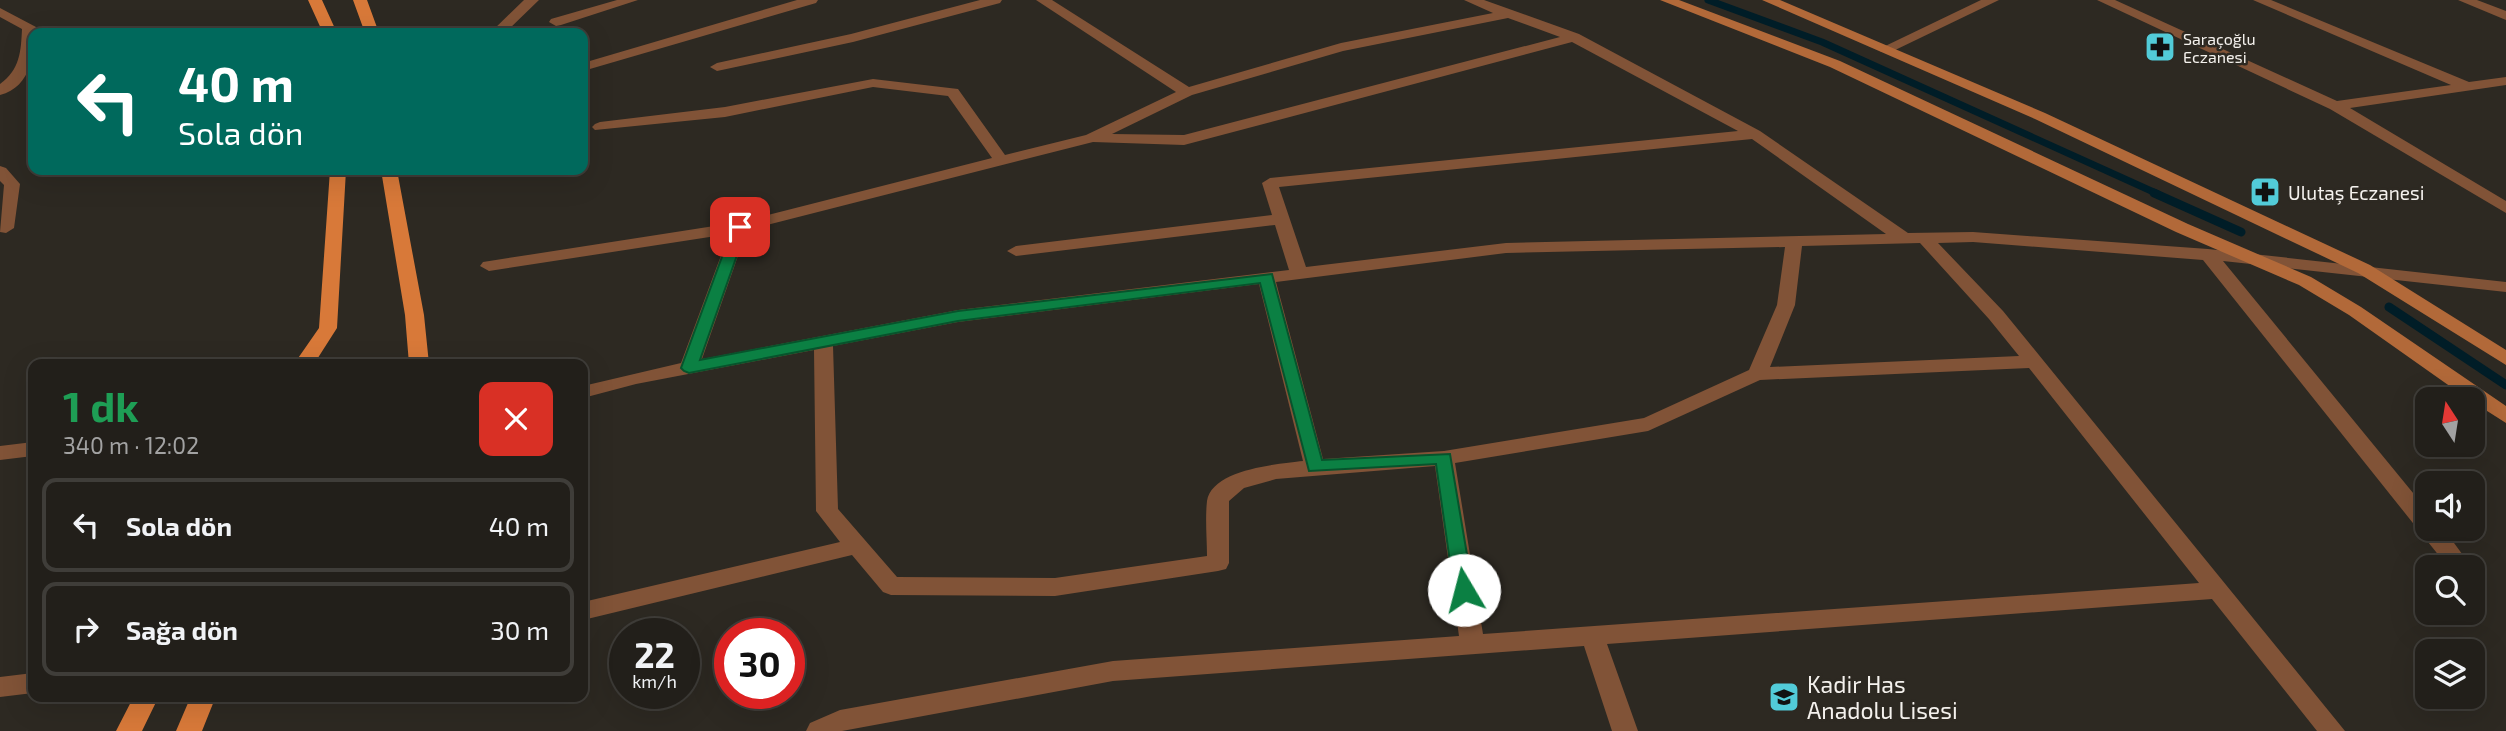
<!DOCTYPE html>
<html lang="tr">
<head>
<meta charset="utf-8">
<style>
	body { margin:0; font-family:"Exo 2",sans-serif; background:#2a2723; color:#f1f3f6; height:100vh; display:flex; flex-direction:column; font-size:26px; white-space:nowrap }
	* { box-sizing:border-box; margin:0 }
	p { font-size:23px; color:#a2a2a2 }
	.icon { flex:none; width:38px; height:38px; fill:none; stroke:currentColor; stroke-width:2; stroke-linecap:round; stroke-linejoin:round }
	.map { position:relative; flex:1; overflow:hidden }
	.panel { position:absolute; left:28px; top:359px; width:560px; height:343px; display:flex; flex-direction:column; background:#221f1a; border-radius:14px; box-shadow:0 7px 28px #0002,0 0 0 2px #3f3d39 }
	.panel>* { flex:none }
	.top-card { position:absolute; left:28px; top:28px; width:560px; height:147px; border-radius:14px; box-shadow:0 7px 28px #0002,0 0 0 2px #3f3d39; background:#00695c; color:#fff; overflow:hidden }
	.needle { width:46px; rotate:348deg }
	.buttons { position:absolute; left:2415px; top:387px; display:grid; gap:14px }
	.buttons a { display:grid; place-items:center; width:70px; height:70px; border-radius:14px; background:#221f1a; box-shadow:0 7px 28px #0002,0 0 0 2px #3f3d39; font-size:35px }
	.speed { position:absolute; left:609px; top:618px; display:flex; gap:14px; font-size:35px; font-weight:700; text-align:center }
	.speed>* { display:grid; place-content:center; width:91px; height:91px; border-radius:50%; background:#221f1a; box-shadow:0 7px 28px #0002,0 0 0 2px #3f3d39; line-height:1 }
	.speed small { font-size:18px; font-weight:400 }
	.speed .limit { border:10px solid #d22; background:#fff; color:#111 }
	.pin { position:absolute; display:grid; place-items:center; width:60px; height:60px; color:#fff; margin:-30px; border-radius:14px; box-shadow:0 4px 10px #0006 }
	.me { position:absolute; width:77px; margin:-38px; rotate:352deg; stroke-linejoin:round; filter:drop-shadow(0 0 5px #0008) }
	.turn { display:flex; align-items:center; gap:24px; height:147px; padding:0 35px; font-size:32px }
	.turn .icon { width:91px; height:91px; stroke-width:2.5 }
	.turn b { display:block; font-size:49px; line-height:60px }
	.round { display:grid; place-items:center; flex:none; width:74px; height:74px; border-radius:14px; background:#2a2723 }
	.summary { display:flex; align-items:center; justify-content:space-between; height:119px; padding:0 35px }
	h1 { font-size:42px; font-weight:700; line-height:52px; color:#1e9e55 }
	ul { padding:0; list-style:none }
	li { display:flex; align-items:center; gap:21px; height:94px; margin:0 14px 10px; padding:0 21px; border:4px solid #3f3d39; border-radius:14px }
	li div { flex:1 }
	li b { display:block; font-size:26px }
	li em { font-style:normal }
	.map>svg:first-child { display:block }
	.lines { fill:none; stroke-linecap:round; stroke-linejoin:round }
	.stream-far1 { stroke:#001d27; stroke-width:7 }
	.stream { stroke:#001d27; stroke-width:9 }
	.minor { fill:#815337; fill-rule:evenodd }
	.secondary { fill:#b26939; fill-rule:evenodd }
	.primary { fill:#d87939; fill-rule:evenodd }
	.route { fill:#0b8043; stroke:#07532c; stroke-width:2 }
	.labels { text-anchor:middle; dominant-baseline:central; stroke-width:5; stroke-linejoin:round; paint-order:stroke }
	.far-poi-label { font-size:16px; fill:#f4f1ed; stroke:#2d2922; text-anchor:start }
	.poi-label { font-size:19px; fill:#f4f1ed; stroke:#2d2922; text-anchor:start }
	.near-poi-label { font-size:23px; fill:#f4f1ed; stroke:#2d2922; text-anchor:start }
</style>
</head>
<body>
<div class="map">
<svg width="2506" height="731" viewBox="0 0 2506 731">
	<rect width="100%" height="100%" fill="#2d2922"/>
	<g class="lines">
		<path class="stream-far1" d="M 1708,0 L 1822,42 L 2158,194"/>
		<path class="stream" d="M 2154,193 L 2241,232
			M 2389,307 L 2506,385"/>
		<path class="minor" d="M 524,0 L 539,0 L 505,33 L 490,33 Z
			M 617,0 L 638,0 L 561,25 L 556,26 L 549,22 L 551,19 Z
			M 797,0 L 818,0 L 816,3 L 583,71 L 583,63 Z
			M 980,0 L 1002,0 L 1000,3 L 853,42 L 717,71 L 710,67 L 717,63 L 851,34 Z
			M 1036,0 L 1052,0 L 1189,87 L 1341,43 L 1493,13 L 1464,0 L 1484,0 L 1579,34 L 1760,131 L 1908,233 L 1973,232 L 2208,249 L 2506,282 L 2506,292 L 2223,261 L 2427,510 L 2427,528 L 2443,528 L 2468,562 L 2465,567 L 2448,567 L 2203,260 L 1973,242 L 1938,243 L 2003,311 L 2345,731 L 2317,731 L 2212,599 L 1607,644 L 1638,731 L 1612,731 L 1584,646 L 1113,681 L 842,731 L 806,731 L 810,723 L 840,710 L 1113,661 L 1459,636 L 1435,466 L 1276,479 L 1244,488 L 1229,501 L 1229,563 L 1226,569 L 1218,571 L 1055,596 L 891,595 L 883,592 L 852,555 L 583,620 L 583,602 L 840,542 L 816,511 L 814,350 L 636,384 L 583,398 L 583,386 L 681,363 L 729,234 L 489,271 L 480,266 L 483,262 L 740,222 L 992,158 L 948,96 L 873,87 L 725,117 L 595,130 L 592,127 L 595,124 L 600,122 L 725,107 L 873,79 L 958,89 L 1005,155 L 1086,135 L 1176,92 ZM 1508,18 L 1560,37 L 1184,135 L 1112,134 L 1192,95 L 1343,51 ZM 1572,42 L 1738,131 L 1270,178 L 1262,183 L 1272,215 L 1016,246 L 1007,251 L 1016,256 L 1275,225 L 1289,270 L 958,310 L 702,359 L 747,230 L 1093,142 L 1184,145 ZM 1752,139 L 1886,234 L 1506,243 L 1306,267 L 1279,187 ZM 1920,243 L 1989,319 L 2019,356 L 1770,367 L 1795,305 L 1802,246 ZM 1785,247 L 1777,305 L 1749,370 L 1644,418 L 1444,451 L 1323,459 L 1276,282 L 1506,253 ZM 1259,284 L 1303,461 C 1278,464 1212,469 1207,501 C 1205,519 1207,539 1207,556 L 1055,578 L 897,577 L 838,509 L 833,346 L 958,322 ZM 2029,368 L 2199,583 L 1483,634 L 1455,463 L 1648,431 L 1760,380 Z
			M 1981,0 L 1999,0 L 1891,52 L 1881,52 L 1879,49 Z
			M 2097,0 L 2115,0 L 2337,101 L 2451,85 L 2253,0 L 2271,0 L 2469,82 L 2506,77 L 2506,85 L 2350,108 L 2506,201 L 2506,213 L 2330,109 Z
			M 2458,0 L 2477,0 L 2506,11 L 2506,20 Z
			M 0,8 L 36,27 C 35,51 32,87 0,95 L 0,84 C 20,70 21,51 22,29 L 0,17 Z
			M 0,166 L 6,168 L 20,184 L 14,228 L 6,233 L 0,232 L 4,185 L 0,181 Z
			M 33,442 L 33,456 L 0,460 L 0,446 Z
			M 33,673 L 33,693 L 0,697 L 0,677 Z"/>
		<path class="secondary" d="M 1660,0 L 1679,0 L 1840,61 L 2188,224 L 2311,277 L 2361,307 L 2506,406 L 2506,423 L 2473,402 L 2473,399 L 2468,399 L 2349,315 L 2299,285 L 2176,232 L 1830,67 Z
			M 1762,0 L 1780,0 L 2045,113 L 2370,265 L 2506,350 L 2506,365 L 2358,273 L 2035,119 Z"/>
		<path class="primary" d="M 308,0 L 322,0 L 337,33 L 323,33 Z
			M 353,0 L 367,0 L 379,33 L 365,33 Z
			M 330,170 L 346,170 L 337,328 L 314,364 L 294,364 L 319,328 Z
			M 381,170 L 397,170 L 424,315 L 429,364 L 409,364 L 405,315 Z
			M 134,696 L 159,696 L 142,731 L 116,731 Z
			M 191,696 L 216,696 L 202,731 L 176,731 Z"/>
	</g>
	<path class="route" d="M 740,222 L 747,227 L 700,360 L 958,311 L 1272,274 L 1322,460 L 1450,454 L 1473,590 L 1471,595 L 1464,598 L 1457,595 L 1454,590 L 1436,464 L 1309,471 L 1260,283 L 958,321 L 689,373 L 684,371 L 681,368 L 733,227 Z"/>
	<defs>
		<g id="pharmacy-square" transform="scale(1.575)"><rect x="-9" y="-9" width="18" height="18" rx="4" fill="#52cbd8" stroke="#2d2922"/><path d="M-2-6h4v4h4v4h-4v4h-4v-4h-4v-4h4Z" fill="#111"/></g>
		<g id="school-square" transform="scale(1.575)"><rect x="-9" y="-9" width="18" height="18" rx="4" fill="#52cbd8" stroke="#2d2922"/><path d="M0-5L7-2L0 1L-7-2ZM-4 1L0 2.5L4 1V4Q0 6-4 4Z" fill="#111"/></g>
	</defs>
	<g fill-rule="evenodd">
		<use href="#pharmacy-square" x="2160" y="47"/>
		<use href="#pharmacy-square" x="2265" y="192"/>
		<use href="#school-square" x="1784" y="697"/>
	</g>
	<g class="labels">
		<g class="far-poi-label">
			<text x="2183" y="38">Saraçoğlu<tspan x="2183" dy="18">Eczanesi</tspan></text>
		</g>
		<g class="poi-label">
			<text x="2288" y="192">Ulutaş Eczanesi</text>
		</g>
		<g class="near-poi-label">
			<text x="1807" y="684">Kadir Has<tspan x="1807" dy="26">Anadolu Lisesi</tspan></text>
		</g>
	</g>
</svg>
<div class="buttons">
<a><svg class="needle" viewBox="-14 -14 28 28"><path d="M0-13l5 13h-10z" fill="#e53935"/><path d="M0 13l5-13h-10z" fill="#a2a2a2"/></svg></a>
<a><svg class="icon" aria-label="sound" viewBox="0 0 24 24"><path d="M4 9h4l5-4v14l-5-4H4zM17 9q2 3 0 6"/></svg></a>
<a><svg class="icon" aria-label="search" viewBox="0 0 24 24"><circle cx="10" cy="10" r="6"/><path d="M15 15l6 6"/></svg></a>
<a><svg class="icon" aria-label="layers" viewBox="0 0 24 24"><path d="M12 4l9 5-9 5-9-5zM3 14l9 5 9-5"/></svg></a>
</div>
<div class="speed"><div>22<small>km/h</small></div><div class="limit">30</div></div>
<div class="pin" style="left:740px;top:227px;background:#d93025"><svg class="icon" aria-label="arrive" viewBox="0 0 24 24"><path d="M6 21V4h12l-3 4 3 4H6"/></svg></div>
<svg class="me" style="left:1464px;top:590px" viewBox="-20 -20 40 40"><circle r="19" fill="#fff"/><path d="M0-13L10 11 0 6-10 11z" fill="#0b8043"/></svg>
<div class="top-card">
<div class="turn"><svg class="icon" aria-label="left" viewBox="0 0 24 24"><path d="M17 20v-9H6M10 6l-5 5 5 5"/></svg><div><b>40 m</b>Sola dön</div></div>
</div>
<section class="panel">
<div class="summary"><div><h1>1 dk</h1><p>340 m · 12:02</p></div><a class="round" style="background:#d93025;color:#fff"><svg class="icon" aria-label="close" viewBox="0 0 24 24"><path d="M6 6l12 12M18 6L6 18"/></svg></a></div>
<ul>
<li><svg class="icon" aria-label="left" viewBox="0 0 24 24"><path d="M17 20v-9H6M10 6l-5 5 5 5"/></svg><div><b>Sola dön</b></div><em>40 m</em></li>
<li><svg class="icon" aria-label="right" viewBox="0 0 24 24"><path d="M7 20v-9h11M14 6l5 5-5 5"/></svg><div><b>Sağa dön</b></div><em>30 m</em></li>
</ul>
</section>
</div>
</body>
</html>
